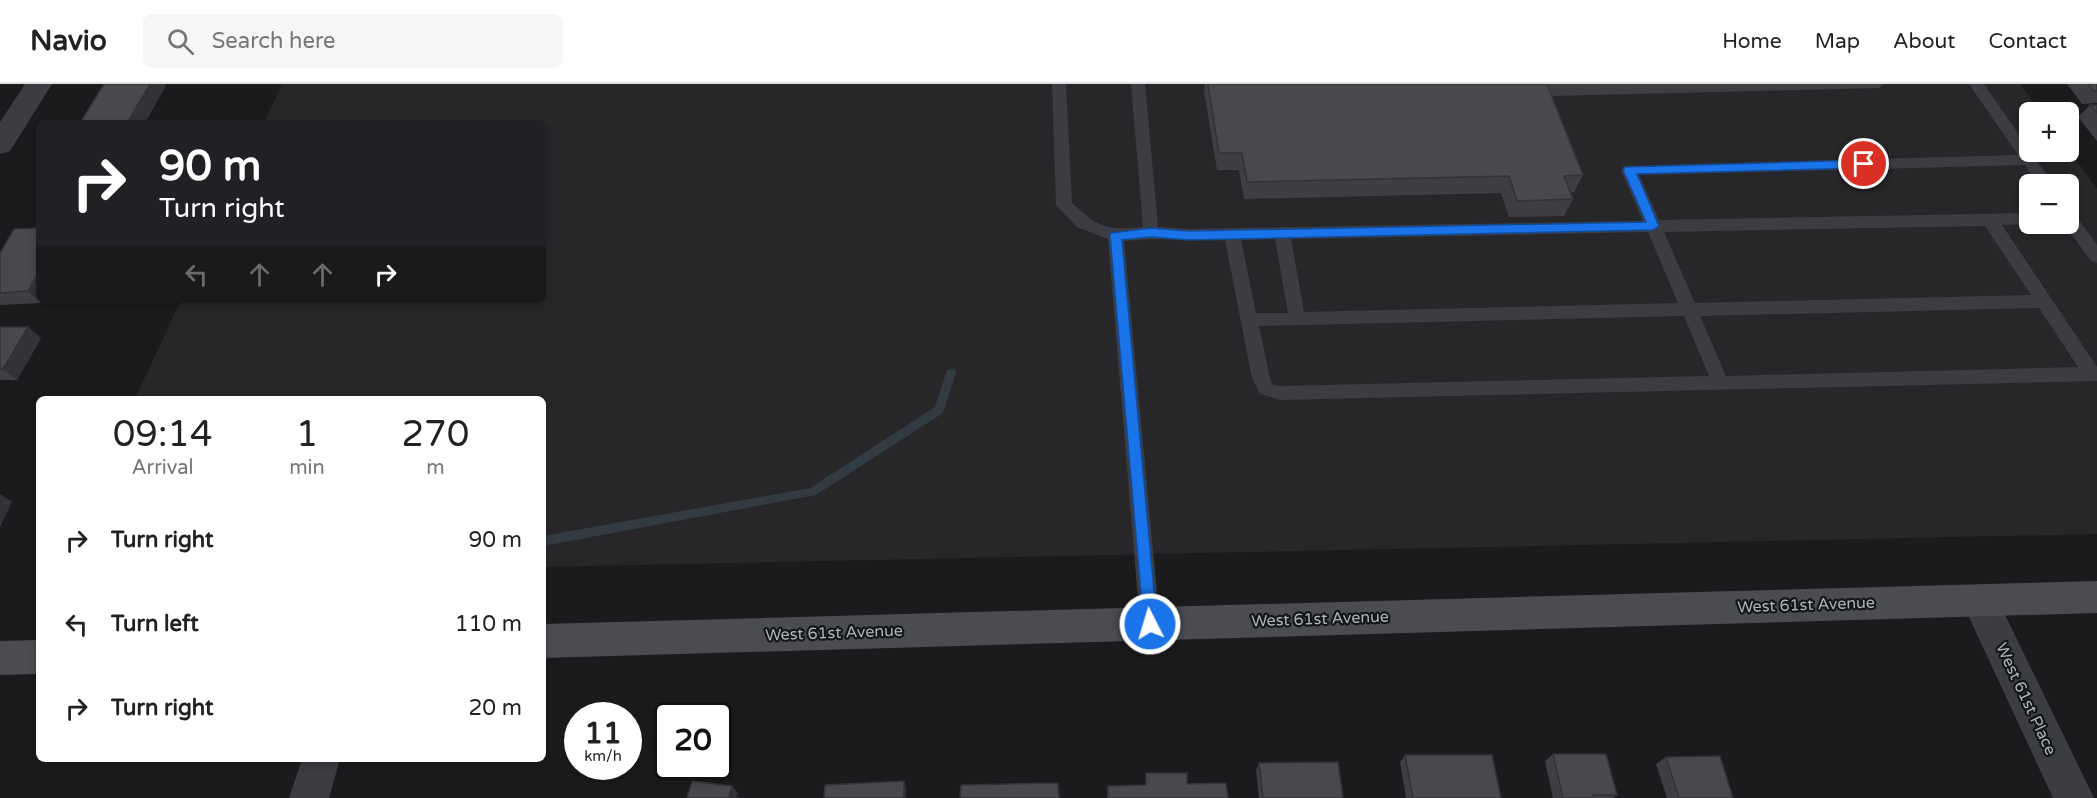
<!DOCTYPE html>
<html lang="en">
<head>
<meta charset="utf-8">
<style>
	body { margin:0; font-family:"Varela Round",sans-serif; background:#f6f6f6; color:#222; height:100vh; display:flex; flex-direction:column; font-size:22px; white-space:nowrap }
	* { box-sizing:border-box; margin:0 }
	p { font-size:20px; color:#767676 }
	.icon { flex:none; width:33px; height:33px; fill:none; stroke:currentColor; stroke-width:2; stroke-linecap:round; stroke-linejoin:round }
	.map { position:relative; flex:1; overflow:hidden }
	.sheet { position:absolute; left:36px; top:312px; width:510px; height:366px; display:flex; flex-direction:column; background:#fff; border-radius:9px; box-shadow:0 3px 9px #0003 }
	.sheet>* { flex:none }
	.banner { position:absolute; left:36px; top:36px; width:510px; height:183px; border-radius:9px; box-shadow:0 3px 9px #0003; background:#202124; color:#fff; overflow:hidden }
	.fabs { position:absolute; left:2019px; top:18px; display:grid; gap:12px }
	.fabs a { display:grid; place-items:center; width:60px; height:60px; border-radius:9px; background:#fff; box-shadow:0 3px 9px #0003; font-size:30px }
	.speed { position:absolute; left:564px; top:618px; display:flex; gap:12px; font-size:30px; font-weight:700; text-align:center }
	.speed>* { display:grid; place-content:center; width:78px; height:78px; border-radius:50%; background:#fff; box-shadow:0 3px 9px #0003; line-height:1 }
	.speed small { font-size:15px; font-weight:400 }
	.speed .limit { border:3px solid #111; border-radius:9px; background:#fff; color:#111 }
	.pin { position:absolute; display:grid; place-items:center; width:51px; height:51px; color:#fff; margin:-26px; border:3px solid #fff; border-radius:50%; box-shadow:0 2px 6px #0007 }
	.me { position:absolute; width:66px; margin:-33px; rotate:355deg; stroke-linejoin:round; filter:drop-shadow(0 0 4px #0008) }
	.turn { display:flex; align-items:center; gap:21px; height:126px; padding:0 24px; font-size:27px }
	.turn .icon { width:78px; height:78px; stroke-width:2.5 }
	.turn b { display:block; font-size:42px; line-height:51px }
	.lanes { display:flex; align-items:center; height:57px; padding:0 24px; background:#0003; justify-content:center; gap:30px; direction:ltr }
	.lanes .off { opacity:.35 }
	.eta { display:flex; justify-content:space-evenly; align-items:center; height:102px; text-align:center }
	.eta b { font-size:36px; font-weight:600; line-height:42px }
	ul { padding:0; list-style:none }
	li { display:flex; align-items:center; gap:18px; height:84px; padding:0 24px }
	li div { flex:1 }
	li b { display:block; font-size:22px }
	li em { font-style:normal }
	header { display:flex; align-items:center; gap:36px; box-sizing:border-box; height:84px; padding:0 30px; background:#fff; border-bottom:2px solid #e0e0e0 }
	header strong { font-size:28px }
	nav { display:flex; gap:33px; margin-inline-start:auto; font-size:21px }
	.search { width:420px; height:54px; background:#f6f6f6; display:flex; align-items:center; gap:15px; box-sizing:border-box; padding:0 21px; border-radius:9px; color:#767676; font-size:22px }
	.map>svg:first-child { display:block }
	.built { fill:#27272a; fill-rule:evenodd }
	.lines { fill:none; stroke-linecap:round; stroke-linejoin:round }
	.stream { fill:#313b41; fill-rule:evenodd }
	.service { fill:#3c3d42; fill-rule:evenodd }
	.minor { fill:#3c3d42; fill-rule:evenodd }
	.secondary { fill:#4a4c52; fill-rule:evenodd }
	.wall { fill:#3e3f42 }
	.shaded-wall { fill:#323336 }
	.building { fill:#48494d; stroke:#323336; stroke-width:1.5 }
	.route { fill:#1a73e8; stroke:#114b97; stroke-width:1.5 }
	.labels { text-anchor:middle; dominant-baseline:central; stroke-width:4.5; stroke-linejoin:round; paint-order:stroke }
	.street-label { font-size:16px; fill:#aeb3bc; stroke:#151618 }
</style>
</head>
<body>
<header>
<strong>Navio</strong>
<div class="search"><svg class="icon" aria-label="search" viewBox="0 0 24 24"><circle cx="10" cy="10" r="6"/><path d="M15 15l6 6"/></svg>Search here</div>
<nav><a>Home</a><a>Map</a><a>About</a><a>Contact</a></nav>
</header>
<div class="map">
<svg width="2097" height="714" viewBox="0 0 2097 714">
	<rect width="100%" height="100%" fill="#1b1b1d"/>
	<path class="built" d="M 282,0 L 2020,0 L 2041,28 L 2030,28 L 2030,68 L 2069,66 L 2097,105 L 2097,450 L 543,483 L 543,315 L 135,315 L 181,216 L 543,216 L 543,39 L 264,39 ZM 2030,100 L 2068,100 L 2068,140 L 2030,140 Z"/>
	<g class="lines">
		<path class="stream" d="M 951,285 L 955,286 L 956,289 L 943,329 L 816,411 L 543,462 L 543,452 L 810,404 L 935,323 L 946,289 L 947,286 Z"/>
		<path class="service" d="M 1052,0 L 1066,0 L 1072,119 C 1097,143 1108,147 1143,143 L 1131,0 L 1145,0 L 1158,143 L 1189,145 L 1643,137 L 1621,86 L 1624,82 L 2018,71 L 1969,0 L 1984,0 L 2053,100 L 2038,100 L 2025,81 L 1639,91 L 1659,136 L 2030,129 L 2030,140 L 2034,140 L 2002,141 L 2097,283 L 2097,297 L 1280,316 L 1260,310 L 1252,294 L 1225,156 C 1191,157 1158,153 1124,157 L 1160,540 L 1157,546 L 1150,549 L 1143,546 L 1140,540 L 1108,155 L 1077,143 L 1056,121 ZM 1985,142 L 2031,211 L 1695,219 L 1664,148 ZM 1648,148 L 1678,219 L 1304,228 L 1291,155 ZM 1275,155 L 1288,229 L 1256,229 L 1241,156 ZM 2039,224 L 2078,283 L 1726,292 L 1700,232 ZM 1684,232 L 1709,292 L 1280,302 L 1272,300 L 1270,294 L 1259,242 Z
			M 2068,127 L 2074,129 L 2097,161 L 2097,179 L 2091,177 L 2064,140 L 2068,140 Z"/>
		<path class="minor" d="M 25,0 L 52,0 L 10,67 L 0,70 L 0,38 Z
			M 1979,500 L 1992,504 L 2094,714 L 2053,714 L 1961,516 L 1966,504 Z
			M 302,675 L 340,675 L 329,714 L 289,714 Z"/>
		<path class="secondary" d="M 2097,497 L 2097,529 L 543,574 L 543,540 Z
			M 39,556 L 39,590 L 0,591 L 0,557 Z"/>
	</g>
	<path class="wall" d="M 1205,0 L 1883,0 L 1880,4 L 1551,12 L 1583,91 L 1574,108 L 1571,108 L 1573,115 L 1564,132 L 1509,133 L 1501,109 L 1244,115 L 1239,86 L 1217,86 L 1204,7 Z
		M 2067,0 L 2097,0 L 2097,19 L 2082,20 Z
		M 2090,21 L 2097,21 L 2097,57 L 2078,33 Z
		M 0,169 L 41,219 L 0,221 Z
		M 0,243 L 28,243 L 41,254 L 17,296 L 0,296 Z
		M 1553,670 L 1617,711 L 1613,714 L 1553,714 L 1545,677 Z
		M 1405,671 L 1501,714 L 1406,714 L 1400,678 Z
		M 1666,673 L 1733,714 L 1667,714 L 1656,680 Z
		M 1259,679 L 1343,714 L 1259,714 L 1256,686 Z
		M 1146,689 L 1187,700 L 1228,714 L 1107,714 L 1108,702 L 1145,701 Z"/>
	<path class="shaded-wall" d="M 150,0 L 165,0 L 166,2 L 145,39 L 127,39 Z
		M 39,188 L 39,216 L 43,216 L 41,219 L 28,207 Z
		M 28,243 L 41,254 L 17,296 L 3,285 Z
		M 0,410 L 12,418 L 0,443 Z
		M 904,697 L 906,704 L 906,714 L 904,714 Z
		M 732,702 L 738,709 L 736,714 L 729,713 Z"/>
	<path class="building" d="M 104,0 L 150,0 L 127,39 L 80,39 Z
		M 1208,0 L 1547,0 L 1583,91 L 1564,92 L 1573,115 L 1517,117 L 1509,92 L 1247,98 L 1242,69 L 1219,69 Z
		M 2088,0 L 2097,0 L 2097,7 L 2094,7 Z
		M 2090,21 L 2097,21 L 2097,29 Z
		M 39,144 L 39,188 L 28,207 L 0,209 L 0,169 L 14,145 Z
		M 0,243 L 28,243 L 3,285 L 0,285 Z
		M 1553,670 L 1606,670 L 1617,711 L 1593,711 L 1594,714 L 1563,714 Z
		M 1405,671 L 1492,671 L 1501,714 L 1413,714 Z
		M 1720,672 L 1733,714 L 1679,714 L 1666,673 Z
		M 1338,678 L 1343,714 L 1263,714 L 1259,679 Z
		M 1146,689 L 1187,689 L 1187,700 L 1226,699 L 1228,714 L 1108,714 L 1108,702 L 1146,701 Z
		M 692,697 L 732,702 L 729,713 L 740,714 L 687,714 Z
		M 904,697 L 904,714 L 824,714 L 825,701 Z
		M 1058,699 L 1059,714 L 960,714 L 961,701 Z"/>
	<path class="route" d="M 1864,76 L 1870,80 L 1864,84 L 1637,90 L 1659,142 L 1653,146 L 1189,156 L 1151,153 L 1122,156 L 1157,540 L 1155,545 L 1150,547 L 1144,545 L 1110,152 L 1111,149 L 1151,144 L 1189,147 L 1646,138 L 1623,86 L 1625,83 Z"/>
	<g class="labels">
		<g class="street-label">
			<text transform="translate(1806 521) rotate(-2)">West 61st Avenue</text>
			<text transform="translate(1320 535) rotate(-2)">West 61st Avenue</text>
			<text transform="translate(834 549) rotate(-2)">West 61st Avenue</text>
			<text transform="translate(2026 615) rotate(65)">West 61st Place</text>
		</g>
	</g>
</svg>
<div class="fabs">
<a>+</a>
<a>−</a>
</div>
<div class="speed"><div>11<small>km/h</small></div><div class="limit">20</div></div>
<div class="pin" style="left:1864px;top:80px;background:#d93025"><svg class="icon" aria-label="arrive" viewBox="0 0 24 24"><path d="M6 21V4h12l-3 4 3 4H6"/></svg></div>
<svg class="me" style="left:1150px;top:540px" viewBox="-20 -20 40 40"><circle r="17" fill="#1a73e8" stroke="#fff" stroke-width="3"/><path d="M0-11L8 9 0 5-8 9z" fill="#fff"/></svg>
<div class="banner">
<div class="turn"><svg class="icon" aria-label="right" viewBox="0 0 24 24"><path d="M7 20v-9h11M14 6l5 5-5 5"/></svg><div><b>90 m</b>Turn right</div></div>
<div class="lanes"><svg class="icon off" aria-label="left" viewBox="0 0 24 24"><path d="M17 20v-9H6M10 6l-5 5 5 5"/></svg><svg class="icon off" aria-label="ahead" viewBox="0 0 24 24"><path d="M12 20V5M6 11l6-6 6 6"/></svg><svg class="icon off" aria-label="ahead" viewBox="0 0 24 24"><path d="M12 20V5M6 11l6-6 6 6"/></svg><svg class="icon" aria-label="right" viewBox="0 0 24 24"><path d="M7 20v-9h11M14 6l5 5-5 5"/></svg></div>
</div>
<section class="sheet">
<div class="eta">
<div><b>09:14</b><p>Arrival</p></div>
<div><b>1</b><p>min</p></div>
<div><b>270</b><p>m</p></div>
</div>
<ul>
<li><svg class="icon" aria-label="right" viewBox="0 0 24 24"><path d="M7 20v-9h11M14 6l5 5-5 5"/></svg><div><b>Turn right</b></div><em>90 m</em></li>
<li><svg class="icon" aria-label="left" viewBox="0 0 24 24"><path d="M17 20v-9H6M10 6l-5 5 5 5"/></svg><div><b>Turn left</b></div><em>110 m</em></li>
<li><svg class="icon" aria-label="right" viewBox="0 0 24 24"><path d="M7 20v-9h11M14 6l5 5-5 5"/></svg><div><b>Turn right</b></div><em>20 m</em></li>
</ul>
</section>
</div>
</body>
</html>
